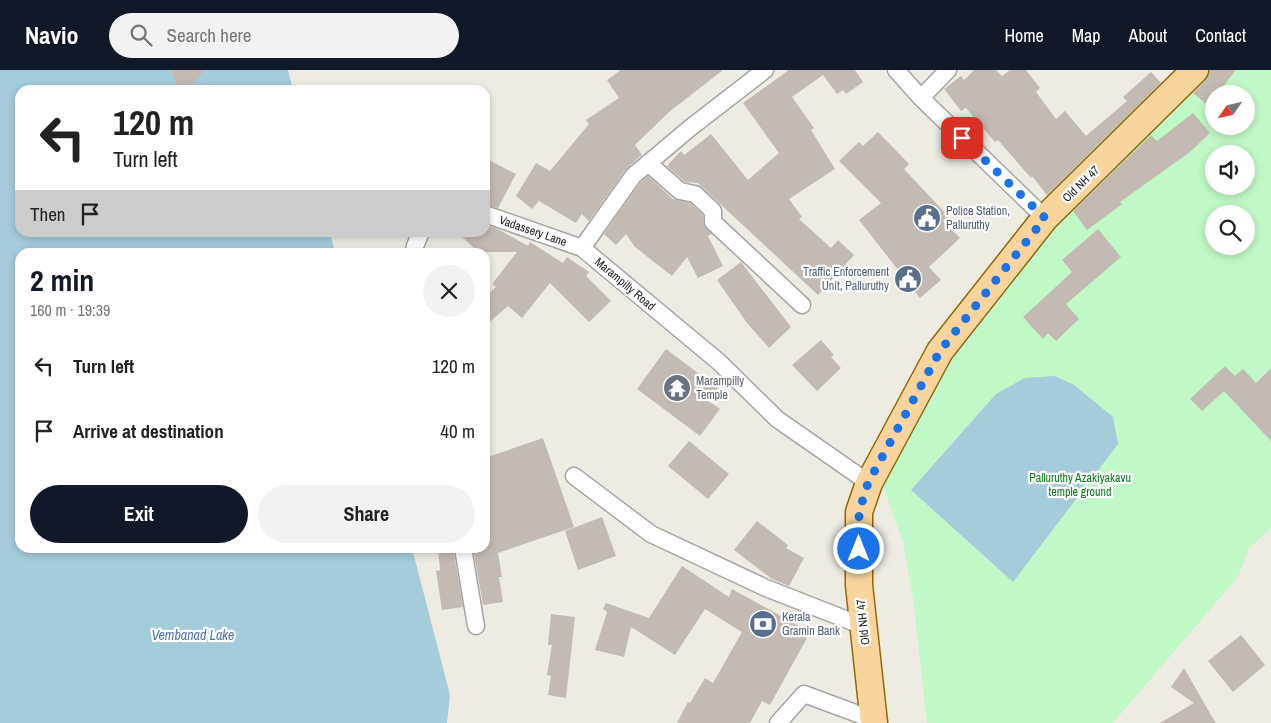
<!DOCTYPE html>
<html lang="en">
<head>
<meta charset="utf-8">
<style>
	body { margin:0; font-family:"Archivo Narrow",sans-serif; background:#f2f2f2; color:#222; height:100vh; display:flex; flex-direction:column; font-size:19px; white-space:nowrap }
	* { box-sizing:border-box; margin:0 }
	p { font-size:16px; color:#767676 }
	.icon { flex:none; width:28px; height:28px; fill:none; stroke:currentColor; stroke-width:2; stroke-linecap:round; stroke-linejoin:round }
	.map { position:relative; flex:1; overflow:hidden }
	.side { position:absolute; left:15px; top:178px; width:475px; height:305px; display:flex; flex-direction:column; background:#fff; border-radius:15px; box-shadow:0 2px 8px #0003 }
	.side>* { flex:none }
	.banner { position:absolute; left:15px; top:15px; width:475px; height:152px; border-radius:15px; box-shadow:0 2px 8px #0003; background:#fff; color:#222; overflow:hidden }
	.needle { width:32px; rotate:236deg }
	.buttons { position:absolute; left:1205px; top:15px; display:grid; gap:10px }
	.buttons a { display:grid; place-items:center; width:50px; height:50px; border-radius:50%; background:#fff; box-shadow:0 2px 8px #0003; font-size:25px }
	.pin { position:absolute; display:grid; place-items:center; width:42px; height:42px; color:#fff; margin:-21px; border-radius:10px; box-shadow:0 2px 8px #0006 }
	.me { position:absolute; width:55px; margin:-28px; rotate:0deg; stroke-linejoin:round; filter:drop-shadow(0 0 4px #0008) }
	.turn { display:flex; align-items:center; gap:18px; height:105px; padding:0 15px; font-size:22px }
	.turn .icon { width:65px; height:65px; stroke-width:2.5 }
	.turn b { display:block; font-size:35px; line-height:42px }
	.then { display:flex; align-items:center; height:48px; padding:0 15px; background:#0003; gap:10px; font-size:19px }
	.round { display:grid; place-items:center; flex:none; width:52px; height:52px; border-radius:26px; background:#f2f2f2 }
	.head { display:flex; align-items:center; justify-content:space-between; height:85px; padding:0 15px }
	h1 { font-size:30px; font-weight:700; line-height:38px; color:#111827 }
	.primary-button { display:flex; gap:10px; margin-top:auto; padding:10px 15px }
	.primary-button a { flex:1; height:58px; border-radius:30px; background:#111827; color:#fff; font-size:20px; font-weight:700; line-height:58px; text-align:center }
	.primary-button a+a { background:#f2f2f2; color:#222 }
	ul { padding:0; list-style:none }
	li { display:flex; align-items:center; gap:15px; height:65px; padding:0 15px }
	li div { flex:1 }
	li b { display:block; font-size:19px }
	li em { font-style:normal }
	header { display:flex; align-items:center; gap:30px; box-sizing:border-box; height:70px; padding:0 25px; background:#111827; color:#fff }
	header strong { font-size:24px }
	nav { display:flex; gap:28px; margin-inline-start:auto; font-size:18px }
	.search { width:350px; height:45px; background:#f2f2f2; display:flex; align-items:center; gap:12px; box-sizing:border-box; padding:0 18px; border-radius:28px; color:#767676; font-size:19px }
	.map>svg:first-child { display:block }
	.park { fill:#c1f8c7; fill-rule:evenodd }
	.water { fill:#a4ccdb }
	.building { fill:#c3bab3 }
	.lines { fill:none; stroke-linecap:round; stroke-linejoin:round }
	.street-casing { stroke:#a4a4a4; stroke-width:19 }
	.primary-casing { stroke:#926904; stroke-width:29 }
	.street { stroke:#fff; stroke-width:16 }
	.primary { stroke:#f9d59d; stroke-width:26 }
	.route { stroke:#1a73e8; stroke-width:9; stroke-dasharray:0 16.2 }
	.labels { text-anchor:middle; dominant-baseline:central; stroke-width:4.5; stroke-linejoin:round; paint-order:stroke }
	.street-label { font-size:12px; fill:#1d1d1d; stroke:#fff }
	.service-label { font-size:12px; fill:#4e5e75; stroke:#fff; text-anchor:start }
	.worship-label { font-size:12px; fill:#5b616d; stroke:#fff; text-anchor:start }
	.park-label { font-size:12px; fill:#0e781b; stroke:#fff }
	.water-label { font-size:14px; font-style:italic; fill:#4c77aa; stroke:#fff }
</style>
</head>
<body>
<header>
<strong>Navio</strong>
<div class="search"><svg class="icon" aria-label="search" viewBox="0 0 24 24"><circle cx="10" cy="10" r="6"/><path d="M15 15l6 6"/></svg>Search here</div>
<nav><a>Home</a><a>Map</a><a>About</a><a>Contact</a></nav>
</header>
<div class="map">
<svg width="1271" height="653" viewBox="0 0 1271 653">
	<rect width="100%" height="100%" fill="#eeebe3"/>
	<path class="park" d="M 1195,0 L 1271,0 L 1271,458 L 1249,478 L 1238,507 L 1113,653 L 927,653 L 913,528 L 903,473 L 880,407 L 1002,202 ZM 1214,24 L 1246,24 L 1246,56 L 1214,56 ZM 1214,84 L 1246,84 L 1246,116 L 1214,116 ZM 1214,144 L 1246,144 L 1246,176 L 1214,176 Z"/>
	<path class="water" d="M 0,0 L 288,0 L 293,20 L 20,20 L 20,162 L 330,163 L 335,182 L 20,182 L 20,478 L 412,478 L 450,625 L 447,653 L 0,653 Z
		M 1055,306 L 1074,315 L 1113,347 L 1118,374 L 1013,512 L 911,420 L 996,324 L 1025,308 Z"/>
	<path class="building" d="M 171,0 L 205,0 L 187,20 L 179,20 Z
		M 621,0 L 723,0 L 669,42 L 635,75 L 642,85 L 625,100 L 589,151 L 582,144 L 576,153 L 539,131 L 532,139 L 516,126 L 536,93 L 550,101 L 589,54 L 586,50 L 619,28 L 607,10 Z
		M 789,0 L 855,0 L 863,12 L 846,24 L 843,20 L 837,24 L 823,5 L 792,27 L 814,58 L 811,60 L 835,99 L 789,129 L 802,147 L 799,149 L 831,178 L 838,170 L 854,185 L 818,225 L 702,117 L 698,113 L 685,112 L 667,96 L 681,81 L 684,85 L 711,64 L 748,110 L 779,83 L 743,33 Z
		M 974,0 L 996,0 L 1002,6 L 1010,0 L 1026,0 L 1040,18 L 1036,22 L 1056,49 L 1065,41 L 1086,66 L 1127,31 L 1123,27 L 1151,2 L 1161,13 L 1047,125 L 1032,106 L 1031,108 L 998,70 L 995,72 L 966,38 L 961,41 L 944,19 L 961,6 L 964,10 Z
		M 1210,0 L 1236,0 L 1217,24 L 1214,24 L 1214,28 L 1208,35 L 1193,23 L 1206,10 Z
		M 1193,43 L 1210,63 L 1190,82 L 1120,132 L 1122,134 L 1087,160 L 1073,141 L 1151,65 L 1157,71 Z
		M 878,62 L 909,94 L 904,99 L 948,146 L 943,151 L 960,168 L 929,197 L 941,210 L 920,228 L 859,150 L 881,133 L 839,91 L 859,72 L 863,76 Z
		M 485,88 L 516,104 L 498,138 L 485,134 Z
		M 648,106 L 673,129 L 690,133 L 703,145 L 704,156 L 712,164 L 708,166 L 723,196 L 698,208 L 687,187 L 672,206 L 635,177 L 626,164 L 616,175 L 604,164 L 640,113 Z
		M 485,155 L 496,158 L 528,176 L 530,172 L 563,193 L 567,187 L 589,202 L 586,206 L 611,231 L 589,252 L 550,213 L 522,248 L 508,236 L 485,256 L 485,227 L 496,217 L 492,214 L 517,182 L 478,182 L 457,162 L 485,162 Z
		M 1098,159 L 1121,187 L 1066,234 L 1079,249 L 1056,271 L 1048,263 L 1043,269 L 1023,247 L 1072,202 L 1062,190 Z
		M 741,192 L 791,257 L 769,278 L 747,253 L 717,210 Z
		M 821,270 L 834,285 L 831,287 L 841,298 L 817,321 L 792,295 Z
		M 666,279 L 718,318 L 708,331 L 720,339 L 700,366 L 637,319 Z
		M 1225,296 L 1235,306 L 1243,299 L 1256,313 L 1271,298 L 1271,371 L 1224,321 L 1202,341 L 1190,329 Z
		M 543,368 L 574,457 L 498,483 L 502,507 L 499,507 L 503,532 L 483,535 L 473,478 L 485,478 L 485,388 Z
		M 689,371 L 729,404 L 708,429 L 668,396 Z
		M 602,447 L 616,486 L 578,500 L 565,461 Z
		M 757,451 L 788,475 L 786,478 L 804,488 L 789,516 L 772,509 L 734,480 Z
		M 438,478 L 453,478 L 463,537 L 442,540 L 436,501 L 440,500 Z
		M 682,496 L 729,527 L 732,519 L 808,561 L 805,567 L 807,568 L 770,635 L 762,631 L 750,653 L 677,653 L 688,632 L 690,633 L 705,608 L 713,613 L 742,562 L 705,539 L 675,585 L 631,557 L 624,587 L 595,580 L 607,542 L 603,539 L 606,533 L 649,548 Z
		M 551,544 L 575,547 L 566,628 L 548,625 L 551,606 L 547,605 L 552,575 L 548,575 Z
		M 1241,565 L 1265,595 L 1233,622 L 1208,591 Z
		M 1184,598 L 1211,645 L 1216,653 L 1160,653 L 1194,633 L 1171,617 Z"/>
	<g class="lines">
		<g class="street-casing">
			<path id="street" d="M 765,0 L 690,58 L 633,106 L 582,178 L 719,292 L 777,349 L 869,413
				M 896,0 L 921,28 L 1045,148
				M 921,28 L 948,0
				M 648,93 L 680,121 L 695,124 L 713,141 L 713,152 L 802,235
				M 485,144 L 582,178
				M 414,182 L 415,176 L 421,162
				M 574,406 L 651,464 L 766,518 L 863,556
				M 463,478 L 476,556
				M 778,653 L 804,624 L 874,650"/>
		</g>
		<g class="primary-casing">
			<path id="primary" d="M 874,653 L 859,515 L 859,442 L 869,413 L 940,281 L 1045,148 L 1195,0"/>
		</g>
		<use href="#street" class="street"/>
		<use href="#primary" class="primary"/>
	</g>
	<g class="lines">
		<path class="route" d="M 859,479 L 859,442 L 868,413 L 940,281 L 1045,148 L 962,68"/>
	</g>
	<defs>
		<g id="civic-disc" transform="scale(1.4375)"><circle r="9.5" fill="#5c6f8a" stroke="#fff"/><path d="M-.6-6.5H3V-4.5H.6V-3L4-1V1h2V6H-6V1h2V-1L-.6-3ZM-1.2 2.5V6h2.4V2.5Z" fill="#fff"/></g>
		<g id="temple-disc" transform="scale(1.4375)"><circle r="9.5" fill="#6b7280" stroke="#fff"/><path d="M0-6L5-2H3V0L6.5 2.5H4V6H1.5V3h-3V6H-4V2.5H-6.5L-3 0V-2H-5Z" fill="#fff"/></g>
		<g id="bank-disc" transform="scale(1.4375)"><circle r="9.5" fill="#5c6f8a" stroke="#fff"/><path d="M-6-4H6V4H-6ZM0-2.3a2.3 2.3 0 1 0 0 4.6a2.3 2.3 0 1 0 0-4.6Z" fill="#fff"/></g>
	</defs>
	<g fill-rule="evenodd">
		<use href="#civic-disc" x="927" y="148"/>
		<use href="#civic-disc" x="908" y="209"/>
		<use href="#temple-disc" x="677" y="318"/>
		<use href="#bank-disc" x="763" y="554"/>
	</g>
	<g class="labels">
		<g class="street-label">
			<text transform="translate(1081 114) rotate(-44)">Old NH 47</text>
			<text transform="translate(533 161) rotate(19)">Vadassery Lane</text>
			<text transform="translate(625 214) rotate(40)">Marampilly Road</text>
			<text transform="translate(863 552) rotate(-96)">Old NH 47</text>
		</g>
		<g class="service-label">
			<text x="946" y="141">Police Station,<tspan x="946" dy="14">Palluruthy</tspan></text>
			<text x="889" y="202" text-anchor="end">Traffic Enforcement<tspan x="889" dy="14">Unit, Palluruthy</tspan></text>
			<text x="782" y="547">Kerala<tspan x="782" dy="14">Gramin Bank</tspan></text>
		</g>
		<g class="worship-label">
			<text x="696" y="311">Marampilly<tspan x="696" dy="14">Temple</tspan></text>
		</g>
		<g class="park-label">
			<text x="1080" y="408">Palluruthy Azakiyakavu<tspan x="1080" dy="14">temple ground</tspan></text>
		</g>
		<g class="water-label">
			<text x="193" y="565">Vembanad Lake</text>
		</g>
	</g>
</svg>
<div class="buttons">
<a><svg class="needle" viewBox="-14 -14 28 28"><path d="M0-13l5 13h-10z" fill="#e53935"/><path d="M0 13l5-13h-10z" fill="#767676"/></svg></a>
<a><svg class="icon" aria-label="sound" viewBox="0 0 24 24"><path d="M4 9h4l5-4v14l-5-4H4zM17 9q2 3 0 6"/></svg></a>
<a><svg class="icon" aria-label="search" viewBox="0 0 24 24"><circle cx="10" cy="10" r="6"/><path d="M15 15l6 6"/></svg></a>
</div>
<div class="pin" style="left:962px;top:68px;background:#d93025"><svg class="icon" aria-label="arrive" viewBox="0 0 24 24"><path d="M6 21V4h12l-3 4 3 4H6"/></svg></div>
<svg class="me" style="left:859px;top:479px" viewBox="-20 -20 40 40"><circle r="17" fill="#1a73e8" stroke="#fff" stroke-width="3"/><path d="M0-11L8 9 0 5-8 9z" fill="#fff"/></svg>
<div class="banner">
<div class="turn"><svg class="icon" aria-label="left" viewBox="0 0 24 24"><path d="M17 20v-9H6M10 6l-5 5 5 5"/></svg><div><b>120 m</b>Turn left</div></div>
<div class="then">Then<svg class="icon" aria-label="arrive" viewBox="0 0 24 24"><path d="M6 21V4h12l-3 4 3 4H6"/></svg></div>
</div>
<section class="side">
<div class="head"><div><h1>2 min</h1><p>160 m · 19:39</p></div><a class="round"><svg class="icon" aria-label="close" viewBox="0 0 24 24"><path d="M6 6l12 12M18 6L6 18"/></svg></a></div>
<ul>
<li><svg class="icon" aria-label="left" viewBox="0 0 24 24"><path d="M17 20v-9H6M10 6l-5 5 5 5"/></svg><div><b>Turn left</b></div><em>120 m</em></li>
<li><svg class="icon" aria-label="arrive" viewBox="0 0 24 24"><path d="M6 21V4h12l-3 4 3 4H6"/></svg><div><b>Arrive at destination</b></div><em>40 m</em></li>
</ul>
<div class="primary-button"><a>Exit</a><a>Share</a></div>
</section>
</div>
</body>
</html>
